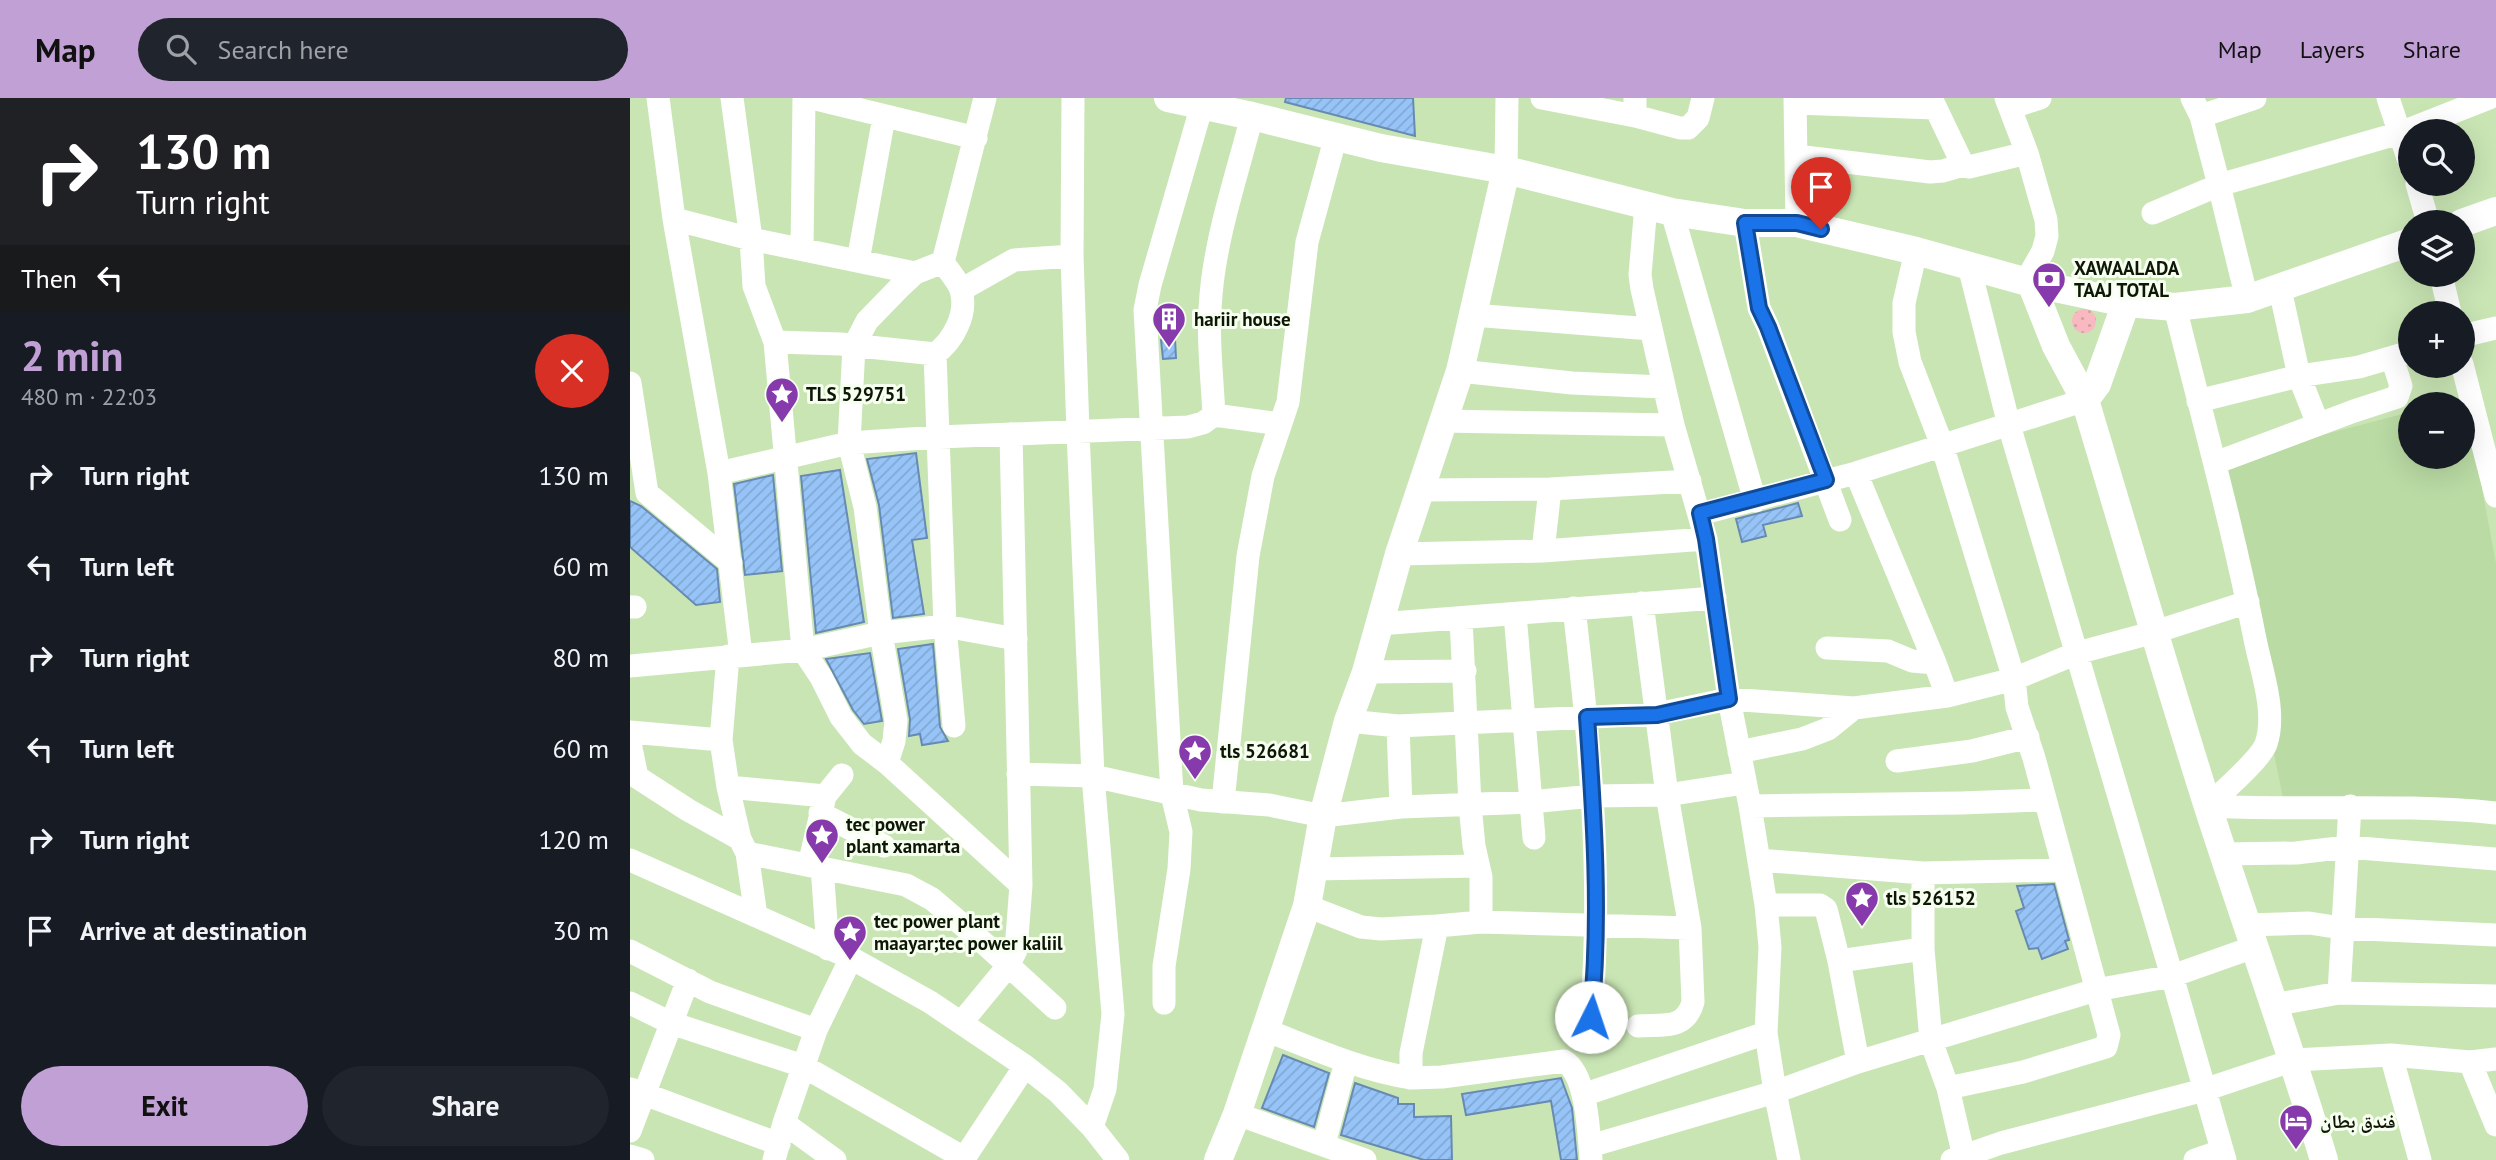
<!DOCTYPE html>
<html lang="en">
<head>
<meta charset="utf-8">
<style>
	body { margin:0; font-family:"PT Sans","Noto Naskh Arabic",sans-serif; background:#20242c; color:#f1f3f6; height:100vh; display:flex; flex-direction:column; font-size:26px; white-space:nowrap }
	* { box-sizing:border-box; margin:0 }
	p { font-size:23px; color:#9ea1a6 }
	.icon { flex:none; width:38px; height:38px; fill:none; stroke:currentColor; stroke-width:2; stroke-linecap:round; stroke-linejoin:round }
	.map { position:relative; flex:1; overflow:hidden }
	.drawer { display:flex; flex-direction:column; background:#171b24; width:630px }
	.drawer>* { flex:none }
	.banner { background:#202124; color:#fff; overflow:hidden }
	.buttons { position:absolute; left:1768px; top:21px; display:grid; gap:14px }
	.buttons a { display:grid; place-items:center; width:77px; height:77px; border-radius:50%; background:#171b24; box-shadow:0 7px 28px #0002; font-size:35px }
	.pin { position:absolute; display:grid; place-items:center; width:60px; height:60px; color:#fff; margin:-72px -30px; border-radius:50% 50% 50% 0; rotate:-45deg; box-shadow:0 0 7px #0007 }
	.pin .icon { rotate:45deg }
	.me { position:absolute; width:77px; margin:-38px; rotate:4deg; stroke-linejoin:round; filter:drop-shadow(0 0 5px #0008) }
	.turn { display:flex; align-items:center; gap:24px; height:147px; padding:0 21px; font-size:32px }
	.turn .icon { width:91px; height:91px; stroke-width:2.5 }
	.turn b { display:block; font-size:49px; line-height:60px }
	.then { display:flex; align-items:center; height:66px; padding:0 21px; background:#0003; gap:14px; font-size:26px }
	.round { display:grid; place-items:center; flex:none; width:74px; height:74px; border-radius:37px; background:#20242c }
	.summary { display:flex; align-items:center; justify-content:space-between; height:119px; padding:0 21px }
	h1 { font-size:42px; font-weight:700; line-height:52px; color:#c1a0d5 }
	.button { display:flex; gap:14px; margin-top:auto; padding:14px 21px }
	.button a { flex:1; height:80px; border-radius:42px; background:#c1a0d5; color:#111; font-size:28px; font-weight:700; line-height:80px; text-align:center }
	.button a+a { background:#20242c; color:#f1f3f6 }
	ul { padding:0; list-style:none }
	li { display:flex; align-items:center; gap:21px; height:91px; padding:0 21px }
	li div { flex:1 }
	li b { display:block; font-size:26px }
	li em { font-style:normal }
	header { display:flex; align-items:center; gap:42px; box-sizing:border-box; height:98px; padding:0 35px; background:#c1a0d5; color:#111 }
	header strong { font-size:33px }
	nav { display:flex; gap:38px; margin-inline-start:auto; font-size:24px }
	.search { width:490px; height:63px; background:#20242c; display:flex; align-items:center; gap:18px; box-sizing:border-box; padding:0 24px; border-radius:38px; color:#9ea1a6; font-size:26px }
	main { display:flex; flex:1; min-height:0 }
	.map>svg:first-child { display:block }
	.built { fill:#badba4 }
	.grass { fill:url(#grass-dots) }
	.building { fill:url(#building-hatch); stroke:#678ab2; stroke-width:2 }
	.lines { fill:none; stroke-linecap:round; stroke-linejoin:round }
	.minor { stroke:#fff; stroke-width:23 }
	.major { stroke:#fff; stroke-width:28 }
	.route-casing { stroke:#114b97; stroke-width:18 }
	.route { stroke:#1a73e8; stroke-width:12 }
	.labels { text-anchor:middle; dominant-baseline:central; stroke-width:6; stroke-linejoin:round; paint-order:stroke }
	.poi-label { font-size:19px; font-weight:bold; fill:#0e1706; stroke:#f6fff0; text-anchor:start }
</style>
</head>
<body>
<header>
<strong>Map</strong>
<div class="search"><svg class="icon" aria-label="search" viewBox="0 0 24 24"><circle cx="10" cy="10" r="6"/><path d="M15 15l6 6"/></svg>Search here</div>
<nav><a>Map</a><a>Layers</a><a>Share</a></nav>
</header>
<main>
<section class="drawer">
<div class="banner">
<div class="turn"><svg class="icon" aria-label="right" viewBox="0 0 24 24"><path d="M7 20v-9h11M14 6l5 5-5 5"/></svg><div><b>130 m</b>Turn right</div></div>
<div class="then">Then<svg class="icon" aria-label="left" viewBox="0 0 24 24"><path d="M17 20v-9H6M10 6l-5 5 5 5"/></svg></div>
</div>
<div class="summary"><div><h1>2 min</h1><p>480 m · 22:03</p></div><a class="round" style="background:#d93025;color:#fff"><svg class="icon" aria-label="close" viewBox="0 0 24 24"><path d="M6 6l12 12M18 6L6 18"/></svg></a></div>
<ul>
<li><svg class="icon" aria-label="right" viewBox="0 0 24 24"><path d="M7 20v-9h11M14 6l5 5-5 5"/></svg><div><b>Turn right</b></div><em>130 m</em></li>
<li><svg class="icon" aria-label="left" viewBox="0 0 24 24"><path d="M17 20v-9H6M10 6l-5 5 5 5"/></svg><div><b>Turn left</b></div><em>60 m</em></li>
<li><svg class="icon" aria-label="right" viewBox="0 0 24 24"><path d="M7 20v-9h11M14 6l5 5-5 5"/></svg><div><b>Turn right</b></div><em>80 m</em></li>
<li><svg class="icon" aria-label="left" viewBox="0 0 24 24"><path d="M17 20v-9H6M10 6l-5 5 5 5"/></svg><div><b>Turn left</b></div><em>60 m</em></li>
<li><svg class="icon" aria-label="right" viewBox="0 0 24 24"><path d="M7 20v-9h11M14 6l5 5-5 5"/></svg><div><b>Turn right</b></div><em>120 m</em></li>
<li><svg class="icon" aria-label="arrive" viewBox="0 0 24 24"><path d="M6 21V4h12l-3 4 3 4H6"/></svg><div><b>Arrive at destination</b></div><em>30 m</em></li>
</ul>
<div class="button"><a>Exit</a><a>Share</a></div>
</section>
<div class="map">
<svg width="1866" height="1062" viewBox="0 0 1866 1062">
	<defs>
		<pattern id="grass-dots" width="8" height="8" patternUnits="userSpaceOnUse" patternTransform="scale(1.75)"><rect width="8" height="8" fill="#f9b9c0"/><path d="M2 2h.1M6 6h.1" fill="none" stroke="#d49ea4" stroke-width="1.8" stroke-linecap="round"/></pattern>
		<pattern id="building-hatch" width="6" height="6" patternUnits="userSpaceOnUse" patternTransform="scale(1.75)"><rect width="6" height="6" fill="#97c4f8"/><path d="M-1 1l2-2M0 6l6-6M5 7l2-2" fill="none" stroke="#81a8d3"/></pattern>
	</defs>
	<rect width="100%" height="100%" fill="#c9e5b4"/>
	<path class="built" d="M 1835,300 L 1866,465 L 1866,708 L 1654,705 L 1585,365 L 1780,314 L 1780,359 L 1832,359 L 1832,306 L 1810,306 Z"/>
	<path class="grass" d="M1442 223a12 12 0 1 1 24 0a12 12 0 1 1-24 0Z"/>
	<path class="building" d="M 656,0 L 783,0 L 785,38 L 655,4 Z
		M 545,241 L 546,260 L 533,261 L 531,242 Z
		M 286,355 L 297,440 L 282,442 L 294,516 L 263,520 L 249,407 L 237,361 Z
		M 210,372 L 234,524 L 186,535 L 171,378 Z
		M 143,377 L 152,473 L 115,477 L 104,386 Z
		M 0,403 L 11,408 L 87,471 L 90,504 L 66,507 L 0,449 Z
		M 1168,405 L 1172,418 L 1133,427 L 1136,438 L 1112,444 L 1106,421 Z
		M 303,546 L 310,629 L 318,643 L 292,647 L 290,636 L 279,638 L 280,621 L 268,551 Z
		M 240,555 L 252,623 L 234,626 L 223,612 L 196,561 Z
		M 1424,786 L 1439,842 L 1435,843 L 1438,851 L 1412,861 L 1408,850 L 1399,851 L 1386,813 L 1394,810 L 1387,788 Z
		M 653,957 L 699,975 L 684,1029 L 632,1010 Z
		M 931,980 L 942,1010 L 947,1062 L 931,1062 L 921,1003 L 836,1017 L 832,996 Z
		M 725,985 L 768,1000 L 768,1006 L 784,1006 L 784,1019 L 821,1018 L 822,1062 L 794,1062 L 711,1037 Z"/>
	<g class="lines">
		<path class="minor" d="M 28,0 L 44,121 L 89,375 L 111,557
			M 102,0 L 121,141 L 124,188 L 145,244
			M 182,0 L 346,40
			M 443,0 L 442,158 L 448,334 L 463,678 L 483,916 L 475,991 L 462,1029
			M 912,0 L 1005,18 L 1005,0
			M 1165,0 L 1167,125
			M 1301,0 L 1333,67 L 1339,69 L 1397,55
			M 1376,0 L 1397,55 L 1416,122 L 1417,138 L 1413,153 L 1396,183
			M 1562,0 L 1571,18 L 1589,87 L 1617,201
			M 1758,0 L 1780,66
			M 1165,5 L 1305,10
			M 1380,10 L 1410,0
			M 1005,18 L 1050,30 L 1058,30 L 1068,20 L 1073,0
			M 1571,18 L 1625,0
			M 1166,58 L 1300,74 L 1313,73 L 1333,67
			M 876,72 L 877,0
			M 1787,86 L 1798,124
			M 1016,107 L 1010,177 L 1012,191 L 1043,327 L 1076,441 L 1099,601 L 1120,708 L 1136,807 L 1140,849 L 1136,935 L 1145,994 L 1159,1062
			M 1042,114 L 1125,403
			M 1523,115 L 1589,87 L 1770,35 L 1859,0
			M 44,121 L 121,141 L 285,175
			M 1115,125 L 1129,210 L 1138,229 L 1210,422
			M 172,150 L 174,0
			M 1286,153 L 1274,205 L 1274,234 L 1280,264 L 1312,347 L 1384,581 L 1387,609 L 1404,660 L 1479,937 L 1476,949 L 1393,974 L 1318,990
			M 228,163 L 254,19
			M 1339,168 L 1379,327 L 1542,878 L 1595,1062
			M 1811,177 L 1820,215
			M 1650,191 L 1669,278 L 1688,326
			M 331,192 L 384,162 L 442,158
			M 1545,209 C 1572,319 1603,429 1625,541 C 1631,572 1647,614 1636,646 C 1630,662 1592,694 1578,708
			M 843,217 L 1021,231
			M 1832,238 L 1866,230
			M 305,256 L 211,246 L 145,244 L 173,552 L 191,579 L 211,619 L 232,646 L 257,665 L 391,787
			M 1832,266 L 1866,398
			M 830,273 L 942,285 L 1033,289
			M 0,285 L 17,395 L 101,465
			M 1568,303 L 1669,278 L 1729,269 L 1780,254
			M 584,317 L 650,326
			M 813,323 L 1043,327
			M 1585,365 L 1724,313 L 1767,299 L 1771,288 L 1762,260
			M 89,375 L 219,345 L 309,339 L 558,329 L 573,325 L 584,317 C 582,277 577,237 581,197 C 586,137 607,77 622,18
			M 1226,375 L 1305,565
			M 791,392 L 920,391 L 1060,383
			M 1070,416 L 1226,375 L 1455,302
			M 913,453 L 920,391
			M 769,456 L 913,453 L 1076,441
			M 0,509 L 5,509
			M 944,510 C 960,646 973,782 961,919
			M 885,516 L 904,740
			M 831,521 L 840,707 L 844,748 L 851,779 L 851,824
			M 749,526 L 1085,500
			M 1197,550 L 1258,553 L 1282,563 L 1305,565 L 1317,598
			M 98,558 L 91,642 L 98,689 L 110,741 L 117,755 L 126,818
			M 0,568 L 173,552 L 251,535 L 315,528 L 386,541
			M 736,574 L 835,573
			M 718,623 L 768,628 L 1027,616 L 1099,601 L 1224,610 L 1317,598 L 1384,581 L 1447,555 L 1525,534 L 1618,504
			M 324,628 L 315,528 L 305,256 C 323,243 338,216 331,192 C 328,183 318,172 313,164 L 355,0
			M 768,628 L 771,709
			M 0,634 L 91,642
			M 0,645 L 7,679 L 58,712 L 110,741
			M 1109,654 L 1172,641 L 1198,631 L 1224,610
			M 1267,663 L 1342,653 L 1398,639
			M 257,665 L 264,643 L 266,623 L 251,535 L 235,409 L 219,345 L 224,248 L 237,223 L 271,188 L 285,175 L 313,164
			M 388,676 L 463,678 L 571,702 L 639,707 L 693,718 L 771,709 L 900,704 L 963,698 L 1037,697 L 1114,685
			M 98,689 L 195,698
			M 593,704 L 618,458 L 633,378 L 658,304 L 677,144 L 706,38
			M 1120,708 L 1331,705 L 1414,702
			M 1578,708 C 1674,713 1770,705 1866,715
			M 190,715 L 254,748
			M 117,755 L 276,787 L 302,801 L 356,847 L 425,910
			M 1594,756 L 1666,755 L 1717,749 L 1866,761
			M 0,762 L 221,860 L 300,904 L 395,968 L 428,994 L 462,1029 L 488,1062
			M 1129,762 L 1293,775
			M 179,767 L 195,698 L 212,677
			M 192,769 L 198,851
			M 684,771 L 848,768
			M 1136,807 L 1190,807 L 1196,811 L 1209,863 L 1228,964
			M 677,808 L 731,829 L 751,831 L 807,828 L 781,955 L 781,980 L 812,979 L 934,963 C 957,976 959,1036 961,1062
			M 1617,827 L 1679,825 L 1711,830 L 1866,837
			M 807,828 L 851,824 L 1060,830
			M 0,853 L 80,894 L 186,932
			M 1209,863 L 1293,851
			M 1709,895 L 1720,708
			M 0,905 L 41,925 L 173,968 L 334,1060
			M 534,905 L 534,868 L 549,771 L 551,734 L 542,696 L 515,212 L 520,187 L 572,7
			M 1643,907 L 1709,895 L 1866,898
			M 331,925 L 378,868 L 386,852 L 391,787 L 381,336
			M 1008,928 C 1032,926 1055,933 1063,904 L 1060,830 L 1037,697 L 1012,505
			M 635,932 C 682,950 730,972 781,980
			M 1761,957 L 1790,1062
			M 1840,964 L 1866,1027
			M 1,991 L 149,1046
			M 953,997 L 1136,935
			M 607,1016 L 735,1062
			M 154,1025 L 205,1062
			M 0,1033 L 58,882
			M 694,1046 L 716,964
			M 960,1048 L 1145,994 L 1228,964 L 1466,892 L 1542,878 L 1624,849
			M 0,1058 L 13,1062
			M 1334,1059 L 1318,990 L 1301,943 L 1293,851 L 1293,775 L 1433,772
			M 144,1062 L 154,1025 L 186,932 L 221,860
			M 333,1062 L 395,968
			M 1322,1062 L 1371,1045 L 1574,992 L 1664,962 L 1761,957 L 1840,964 L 1866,961
			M 1565,1062 L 1591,1053"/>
		<path class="major" d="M 538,0 L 622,18 L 751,50 L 876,72 L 1042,114 L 1115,125 L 1167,125 L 1286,153 L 1401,185 L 1496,205 L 1545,209 L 1617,201 L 1780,144
			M 1832,125 L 1866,113
			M 1401,185 L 1426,248 L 1455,302 C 1496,438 1535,574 1578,709 C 1616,827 1658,943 1694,1062
			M 1455,302 L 1467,286 L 1496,205
			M 588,1062 L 607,1016 L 677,808 L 693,718 L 718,623 L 736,574 L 769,456 L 830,273 L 876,72"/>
	</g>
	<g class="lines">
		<g class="route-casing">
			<path id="route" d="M 961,919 C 971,819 964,718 957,619 L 1027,617 L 1099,601 L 1076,441 L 1070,415 L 1196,382 L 1138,229 L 1129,210 L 1115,125 L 1167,125 L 1191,131"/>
		</g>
		<use href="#route" class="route"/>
	</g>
	<defs>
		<g id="bank-pin" transform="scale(1.75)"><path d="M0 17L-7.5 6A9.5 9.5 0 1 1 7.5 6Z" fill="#863aac" stroke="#f6fff0"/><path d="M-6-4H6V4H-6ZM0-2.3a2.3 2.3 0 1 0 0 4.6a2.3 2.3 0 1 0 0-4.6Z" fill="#fff"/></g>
		<g id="building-pin" transform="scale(1.75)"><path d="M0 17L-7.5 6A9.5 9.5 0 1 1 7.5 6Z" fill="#863aac" stroke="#f6fff0"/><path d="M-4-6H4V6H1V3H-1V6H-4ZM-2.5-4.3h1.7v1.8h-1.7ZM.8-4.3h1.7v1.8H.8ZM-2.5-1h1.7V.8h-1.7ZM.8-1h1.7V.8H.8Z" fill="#fff"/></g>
		<g id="sight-pin" transform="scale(1.75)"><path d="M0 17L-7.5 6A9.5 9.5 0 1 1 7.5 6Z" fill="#863aac" stroke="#f6fff0"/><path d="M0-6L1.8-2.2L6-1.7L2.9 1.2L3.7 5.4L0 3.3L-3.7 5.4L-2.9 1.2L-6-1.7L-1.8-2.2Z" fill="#fff"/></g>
		<g id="hotel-pin" transform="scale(1.75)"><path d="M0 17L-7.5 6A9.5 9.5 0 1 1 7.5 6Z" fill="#863aac" stroke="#f6fff0"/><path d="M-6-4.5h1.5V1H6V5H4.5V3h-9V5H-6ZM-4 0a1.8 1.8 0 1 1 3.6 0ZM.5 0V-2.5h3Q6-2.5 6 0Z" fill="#fff"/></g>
	</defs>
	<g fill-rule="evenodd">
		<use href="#bank-pin" x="1419" y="181"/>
		<use href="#building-pin" x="539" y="221"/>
		<use href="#sight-pin" x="152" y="296"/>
		<use href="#sight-pin" x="565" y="653"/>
		<use href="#sight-pin" x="192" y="737"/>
		<use href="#sight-pin" x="1232" y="800"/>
		<use href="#sight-pin" x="220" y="834"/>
		<use href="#hotel-pin" x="1666" y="1023"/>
	</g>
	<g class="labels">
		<g class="poi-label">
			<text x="1444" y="170">XAWAALADA<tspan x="1444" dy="22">TAAJ TOTAL</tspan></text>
			<text x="564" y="221">hariir house</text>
			<text x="176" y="296">TLS 529751</text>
			<text x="590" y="653">tls 526681</text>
			<text x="216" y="726">tec power<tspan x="216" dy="22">plant xamarta</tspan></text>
			<text x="1256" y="800">tls 526152</text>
			<text x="244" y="823">tec power plant<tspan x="244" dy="22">maayar;tec power kaliil</tspan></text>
			<text x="1690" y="1023">فندق بطان</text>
		</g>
	</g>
</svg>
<div class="buttons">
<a><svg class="icon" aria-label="search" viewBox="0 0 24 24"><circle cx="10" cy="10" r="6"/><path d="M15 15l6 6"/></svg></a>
<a><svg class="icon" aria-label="layers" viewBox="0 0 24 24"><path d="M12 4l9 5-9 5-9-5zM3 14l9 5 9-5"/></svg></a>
<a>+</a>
<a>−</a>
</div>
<div class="pin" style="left:1191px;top:131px;background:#d93025"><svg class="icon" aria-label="arrive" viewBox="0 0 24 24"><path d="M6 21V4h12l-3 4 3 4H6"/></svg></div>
<svg class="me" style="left:961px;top:919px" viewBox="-20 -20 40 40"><circle r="19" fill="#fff"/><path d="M0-13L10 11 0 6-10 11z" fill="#1a73e8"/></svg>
</div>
</main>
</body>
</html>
